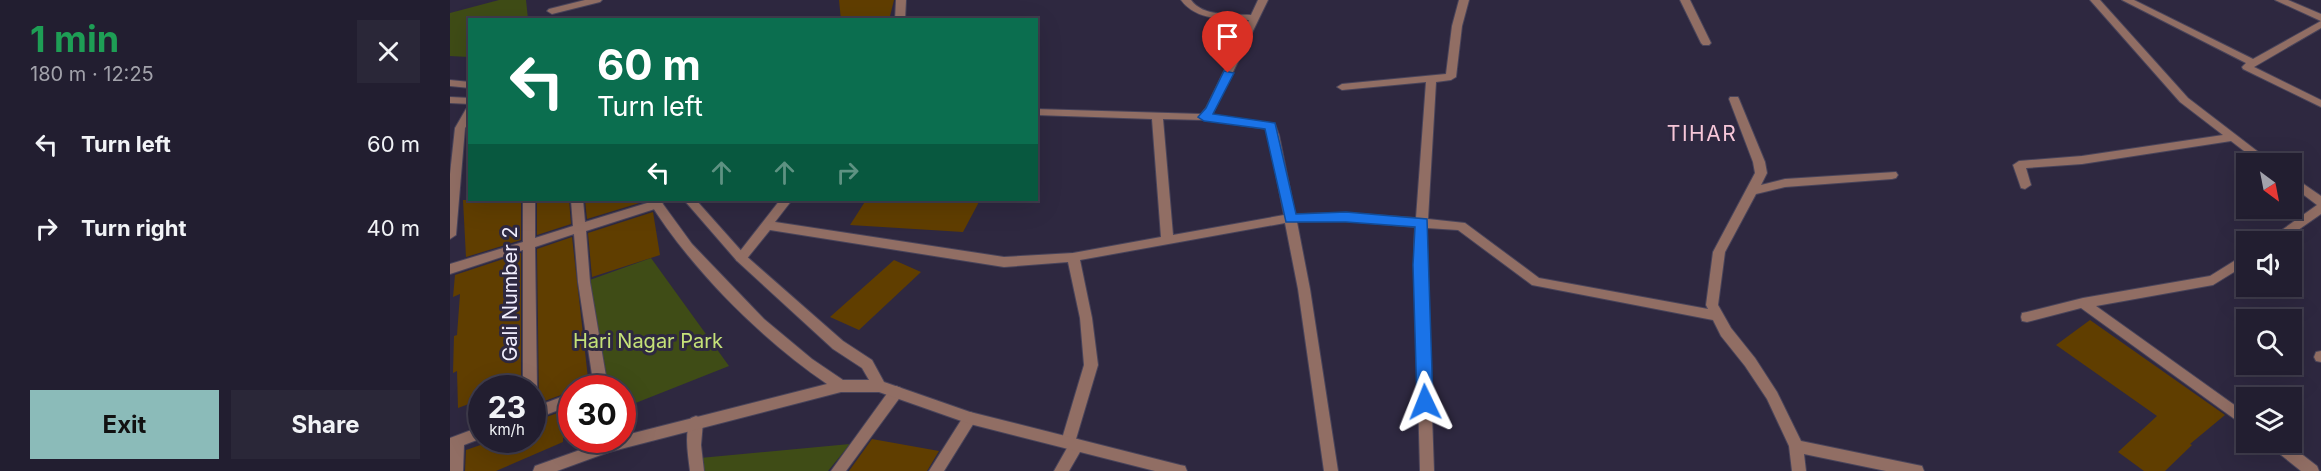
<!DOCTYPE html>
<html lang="en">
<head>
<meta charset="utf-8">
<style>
	body { margin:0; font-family:Inter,sans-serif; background:#2a2738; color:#f1f3f6; height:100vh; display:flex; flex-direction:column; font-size:22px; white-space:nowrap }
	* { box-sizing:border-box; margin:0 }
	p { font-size:20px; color:#a2a2ab }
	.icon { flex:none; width:33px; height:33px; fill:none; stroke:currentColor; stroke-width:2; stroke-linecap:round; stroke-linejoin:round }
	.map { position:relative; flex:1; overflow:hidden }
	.drawer { display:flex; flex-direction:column; background:#221e30; width:450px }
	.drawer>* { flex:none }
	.guide { position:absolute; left:18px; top:18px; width:570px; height:183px; border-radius:0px; box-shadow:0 6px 24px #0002,0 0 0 2px #3f3c4c; background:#0b6e4f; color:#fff; overflow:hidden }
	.needle { width:39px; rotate:148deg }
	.controls { position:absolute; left:1786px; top:153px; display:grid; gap:12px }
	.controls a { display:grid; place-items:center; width:66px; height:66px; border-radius:0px; background:#221e30; box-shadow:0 6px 24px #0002,0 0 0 2px #3f3c4c; font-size:30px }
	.speed { position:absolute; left:18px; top:375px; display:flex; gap:12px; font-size:30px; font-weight:700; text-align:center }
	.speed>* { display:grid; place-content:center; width:78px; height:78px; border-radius:50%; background:#221e30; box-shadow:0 6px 24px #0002,0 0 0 2px #3f3c4c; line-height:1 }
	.speed small { font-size:15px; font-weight:400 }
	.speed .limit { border:9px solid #d22; background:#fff; color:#111 }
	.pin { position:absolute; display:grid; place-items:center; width:51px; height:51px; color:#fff; margin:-62px -26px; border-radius:50% 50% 50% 0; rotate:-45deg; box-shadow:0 0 6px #0007 }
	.pin .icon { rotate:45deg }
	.me { position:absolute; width:66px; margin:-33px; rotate:358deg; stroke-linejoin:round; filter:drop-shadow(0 0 4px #0008) }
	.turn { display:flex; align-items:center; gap:21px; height:126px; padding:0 30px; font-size:27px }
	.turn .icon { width:78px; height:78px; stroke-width:2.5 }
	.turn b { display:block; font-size:42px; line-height:51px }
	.lanes { display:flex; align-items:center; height:57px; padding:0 30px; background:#0003; justify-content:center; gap:30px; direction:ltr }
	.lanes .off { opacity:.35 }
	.round { display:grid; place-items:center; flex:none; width:63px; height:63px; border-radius:0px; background:#2a2738 }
	.headline { display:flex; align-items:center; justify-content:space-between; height:102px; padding:0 30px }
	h1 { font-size:36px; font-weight:700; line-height:45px; color:#1e9e55 }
	.action { display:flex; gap:12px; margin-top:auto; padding:12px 30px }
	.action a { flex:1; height:69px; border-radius:0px; background:#8bbbb9; color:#111; font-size:24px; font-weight:700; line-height:69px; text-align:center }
	.action a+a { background:#2a2738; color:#f1f3f6 }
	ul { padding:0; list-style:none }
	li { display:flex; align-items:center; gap:18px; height:84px; padding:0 30px }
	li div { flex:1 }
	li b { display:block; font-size:22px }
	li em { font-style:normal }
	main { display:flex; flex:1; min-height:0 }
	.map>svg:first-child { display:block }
	.green { fill:#3f4c16 }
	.building { fill:#603e00 }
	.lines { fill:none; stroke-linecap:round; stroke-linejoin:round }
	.minor-casing { stroke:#49445a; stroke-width:2 }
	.tertiary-casing { stroke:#49445a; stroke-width:2 }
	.minor { fill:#916e64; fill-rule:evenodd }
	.tertiary { fill:#916e64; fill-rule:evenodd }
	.route { fill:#1a73e8; stroke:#114b97; stroke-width:1.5 }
	.labels { text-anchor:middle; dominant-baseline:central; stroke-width:6; stroke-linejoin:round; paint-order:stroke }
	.street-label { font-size:20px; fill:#f0edfd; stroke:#2e2840 }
	.park-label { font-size:20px; fill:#c5e178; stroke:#2e2840 }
	.neighbourhood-label { font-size:21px; letter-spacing:1.5px; fill:#f6c6d8; stroke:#2e2840 }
</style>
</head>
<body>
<main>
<section class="drawer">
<div class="headline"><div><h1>1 min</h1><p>180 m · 12:25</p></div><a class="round"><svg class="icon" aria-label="close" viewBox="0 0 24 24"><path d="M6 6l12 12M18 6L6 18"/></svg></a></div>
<ul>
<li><svg class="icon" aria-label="left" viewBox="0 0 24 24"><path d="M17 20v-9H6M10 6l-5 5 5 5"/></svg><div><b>Turn left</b></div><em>60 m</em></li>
<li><svg class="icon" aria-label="right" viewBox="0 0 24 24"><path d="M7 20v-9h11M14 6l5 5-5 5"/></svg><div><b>Turn right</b></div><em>40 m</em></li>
</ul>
<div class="action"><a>Exit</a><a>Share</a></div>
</section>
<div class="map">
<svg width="1871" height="471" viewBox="0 0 1871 471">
	<rect width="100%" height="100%" fill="#2e2840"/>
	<path class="green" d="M 49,0 L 76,0 L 78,19 L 20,20 L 19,57 L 0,56 L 0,13 Z
		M 201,258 L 279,366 L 173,408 L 172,388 L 155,388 L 134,282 Z
		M 400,444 L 378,471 L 252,471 L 250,458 Z"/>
	<path class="building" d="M 389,0 L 444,0 L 439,20 L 391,20 Z
		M 13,200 L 71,200 L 71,240 L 16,257 Z
		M 87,200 L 119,200 L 121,224 L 87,235 Z
		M 135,200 L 196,200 L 196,201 L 137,219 Z
		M 416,200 L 491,201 L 530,200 L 513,232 L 400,225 Z
		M 203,212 L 210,255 L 142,277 L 138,233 Z
		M 122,237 L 139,387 L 122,388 L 122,391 L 89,403 L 87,249 Z
		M 71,253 L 71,384 L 60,388 L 32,388 L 32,399 L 8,408 L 7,371 L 3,373 L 4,336 L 7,335 L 10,294 L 3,297 L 5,275 Z
		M 444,260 L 471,272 L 409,330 L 380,317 Z
		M 1640,320 L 1775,415 L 1740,444 L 1742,445 L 1715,471 L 1694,471 L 1668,452 L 1707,416 L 1606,345 Z
		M 122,408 L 122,435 L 113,438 L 113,442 L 46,471 L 15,471 L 16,450 L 45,440 L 82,440 L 82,422 Z
		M 422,439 L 489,451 L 477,471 L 399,471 Z"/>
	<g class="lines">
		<g class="minor-casing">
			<path id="minor" d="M 135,0 L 152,0 L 150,2 L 102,14 L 97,11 L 99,9 Z
				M 446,0 L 456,0 L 455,20 L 445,20 Z
				M 731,0 L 741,0 C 753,17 782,14 801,15 L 808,0 L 818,0 L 762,115 L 825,124 L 829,135 L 845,214 L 896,213 L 966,218 L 976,82 L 892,90 L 887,87 L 892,84 L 996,74 L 1002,26 L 1009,0 L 1019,0 L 1012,26 L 1006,77 L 1001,80 L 986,82 L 978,219 L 1015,223 L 1089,278 L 1258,309 L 1256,305 L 1263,252 L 1305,173 L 1303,162 L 1279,99 L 1280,97 L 1288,97 L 1289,99 L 1315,162 L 1317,173 L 1311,185 L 1335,179 L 1446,172 L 1448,175 L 1446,178 L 1442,179 L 1335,187 L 1306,194 L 1275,252 L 1268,305 L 1281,328 L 1305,358 L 1327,392 L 1351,441 L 1467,465 L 1472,466 L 1474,471 L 1436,471 L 1354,454 L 1356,471 L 1342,471 L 1339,446 L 1317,399 L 1295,366 L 1271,336 L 1263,320 L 1082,285 L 1008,230 L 977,228 L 976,247 L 984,471 L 970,471 L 964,247 L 965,227 L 896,221 L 847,222 L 860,289 L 888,471 L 874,471 L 848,289 L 835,223 L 630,260 L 642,318 L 648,365 L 626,439 L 632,441 L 634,445 L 619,471 L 604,471 L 617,448 L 613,446 L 611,442 L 634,365 L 630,318 L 618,262 L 554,267 L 320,230 L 295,261 L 287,261 L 285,258 L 287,255 L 330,200 L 342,200 L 325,222 L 554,257 L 623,253 L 711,237 L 702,119 L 586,115 L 586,109 L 751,114 L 756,108 L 799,20 C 775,19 746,21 731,0 ZM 713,119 L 754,120 L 817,129 L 834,215 L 723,235 Z
				M 1230,0 L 1240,0 L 1261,43 L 1259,45 L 1253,45 L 1251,43 Z
				M 1640,0 L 1650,0 L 1738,98 L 1824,164 L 1811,164 L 1781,141 L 1632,164 L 1576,168 L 1581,185 L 1575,189 L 1571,188 L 1563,165 L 1569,161 L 1632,156 L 1773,135 L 1730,102 Z
				M 1672,0 L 1684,0 L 1803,59 L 1871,21 L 1871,28 L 1804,67 L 1871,100 L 1871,107 L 1793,69 L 1792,67 L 1796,63 Z
				M 1825,0 L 1838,0 L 1871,14 L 1871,21 Z
				M 20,108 L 20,121 L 15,128 L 6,235 L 0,239 L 0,174 L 5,128 L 16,109 Z
				M 1842,176 L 1871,196 L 1871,214 L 1831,242 L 1815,242 L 1867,205 L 1842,186 Z
				M 73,200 L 85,200 L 85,238 L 123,226 L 121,200 L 133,200 L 135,222 L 207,200 L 213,204 L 211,207 L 136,231 L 140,282 L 158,388 L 144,388 L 128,282 L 124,234 L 85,247 L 87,388 L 82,393 L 82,388 L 73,388 L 73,250 L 0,274 L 0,264 L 73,242 Z
				M 1797,253 L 1797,264 L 1763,285 L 1646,306 L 1797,414 L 1797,428 L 1631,308 L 1577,322 L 1572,321 L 1571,317 L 1572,313 L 1577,312 L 1633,298 L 1760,276 Z
				M 1871,351 L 1871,362 L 1866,361 L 1864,357 L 1866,352 Z
				M 446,386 L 451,388 L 453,392 L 451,396 L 396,471 L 381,471 L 441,388 Z
				M 122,393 L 122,405 L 82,420 L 82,408 Z
				M 520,412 L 525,414 L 527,418 L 494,471 L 479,471 L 515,414 Z
				M 246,416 L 251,418 L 253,422 L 251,445 L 254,471 L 240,471 C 238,454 234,434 241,418 Z
				M 32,426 L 32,438 L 14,445 L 13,471 L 0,471 L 0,438 Z
				M 1818,442 L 1836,442 L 1867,466 L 1869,471 L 1851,471 L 1820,446 Z"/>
		</g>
		<g class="tertiary-casing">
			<path id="tertiary" d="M 0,80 L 20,82 L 20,88 L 0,86 Z
				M 0,97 L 20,98 L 20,104 L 0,103 Z
				M 198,200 L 210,200 L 242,244 L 314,319 L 362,359 L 393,380 L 419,380 L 412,368 L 383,349 L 287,261 L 234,200 L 246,200 L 295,255 L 393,341 L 422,360 L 434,382 L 520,412 L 730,465 L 735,466 L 737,471 L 705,471 L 520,424 L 429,392 L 391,392 L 159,452 L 107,471 L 83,471 L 85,466 L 158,440 L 172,440 L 172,436 L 377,384 C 310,338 241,269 198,200 Z"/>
		</g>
		<use href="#minor" class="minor"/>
		<use href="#tertiary" class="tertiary"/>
	</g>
	<path class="route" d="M 774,71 L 784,73 L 763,114 L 825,123 L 846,214 L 896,212 L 977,219 L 983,402 L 981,407 L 969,407 L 967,402 L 963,265 L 965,227 L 896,222 L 836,222 L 815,129 L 754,121 L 748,117 L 756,108 Z"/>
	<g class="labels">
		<g class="street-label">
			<text transform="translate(60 294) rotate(-90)">Gali Number 2</text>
		</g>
		<g class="park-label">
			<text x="198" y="341">Hari Nagar Park</text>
		</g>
		<g class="neighbourhood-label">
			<text x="1252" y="133">TIHAR</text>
		</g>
	</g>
</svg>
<div class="controls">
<a><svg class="needle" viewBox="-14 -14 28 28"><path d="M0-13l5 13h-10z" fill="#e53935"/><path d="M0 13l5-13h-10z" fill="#a2a2ab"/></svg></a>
<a><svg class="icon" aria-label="sound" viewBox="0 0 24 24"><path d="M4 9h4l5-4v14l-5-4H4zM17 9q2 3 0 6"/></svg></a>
<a><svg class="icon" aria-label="search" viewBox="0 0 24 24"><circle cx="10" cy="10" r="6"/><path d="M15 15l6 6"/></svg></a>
<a><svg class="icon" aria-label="layers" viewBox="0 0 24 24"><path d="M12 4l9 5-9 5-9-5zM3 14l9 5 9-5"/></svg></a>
</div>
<div class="speed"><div>23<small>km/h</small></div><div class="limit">30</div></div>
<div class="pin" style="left:778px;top:73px;background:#d93025"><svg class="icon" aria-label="arrive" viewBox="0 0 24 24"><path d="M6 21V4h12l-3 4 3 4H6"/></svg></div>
<svg class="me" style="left:975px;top:402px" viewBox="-20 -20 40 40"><path d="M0-17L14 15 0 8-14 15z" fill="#1a73e8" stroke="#fff" stroke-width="4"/></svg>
<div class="guide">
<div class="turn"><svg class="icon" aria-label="left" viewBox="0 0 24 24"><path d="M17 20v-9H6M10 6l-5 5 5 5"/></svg><div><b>60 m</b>Turn left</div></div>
<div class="lanes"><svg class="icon" aria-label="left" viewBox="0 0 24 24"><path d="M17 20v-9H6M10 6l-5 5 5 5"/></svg><svg class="icon off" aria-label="ahead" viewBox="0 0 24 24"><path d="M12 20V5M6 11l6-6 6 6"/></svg><svg class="icon off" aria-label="ahead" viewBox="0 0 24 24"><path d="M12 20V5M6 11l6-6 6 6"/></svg><svg class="icon off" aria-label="right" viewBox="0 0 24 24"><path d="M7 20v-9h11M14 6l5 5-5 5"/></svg></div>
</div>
</div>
</main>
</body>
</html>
